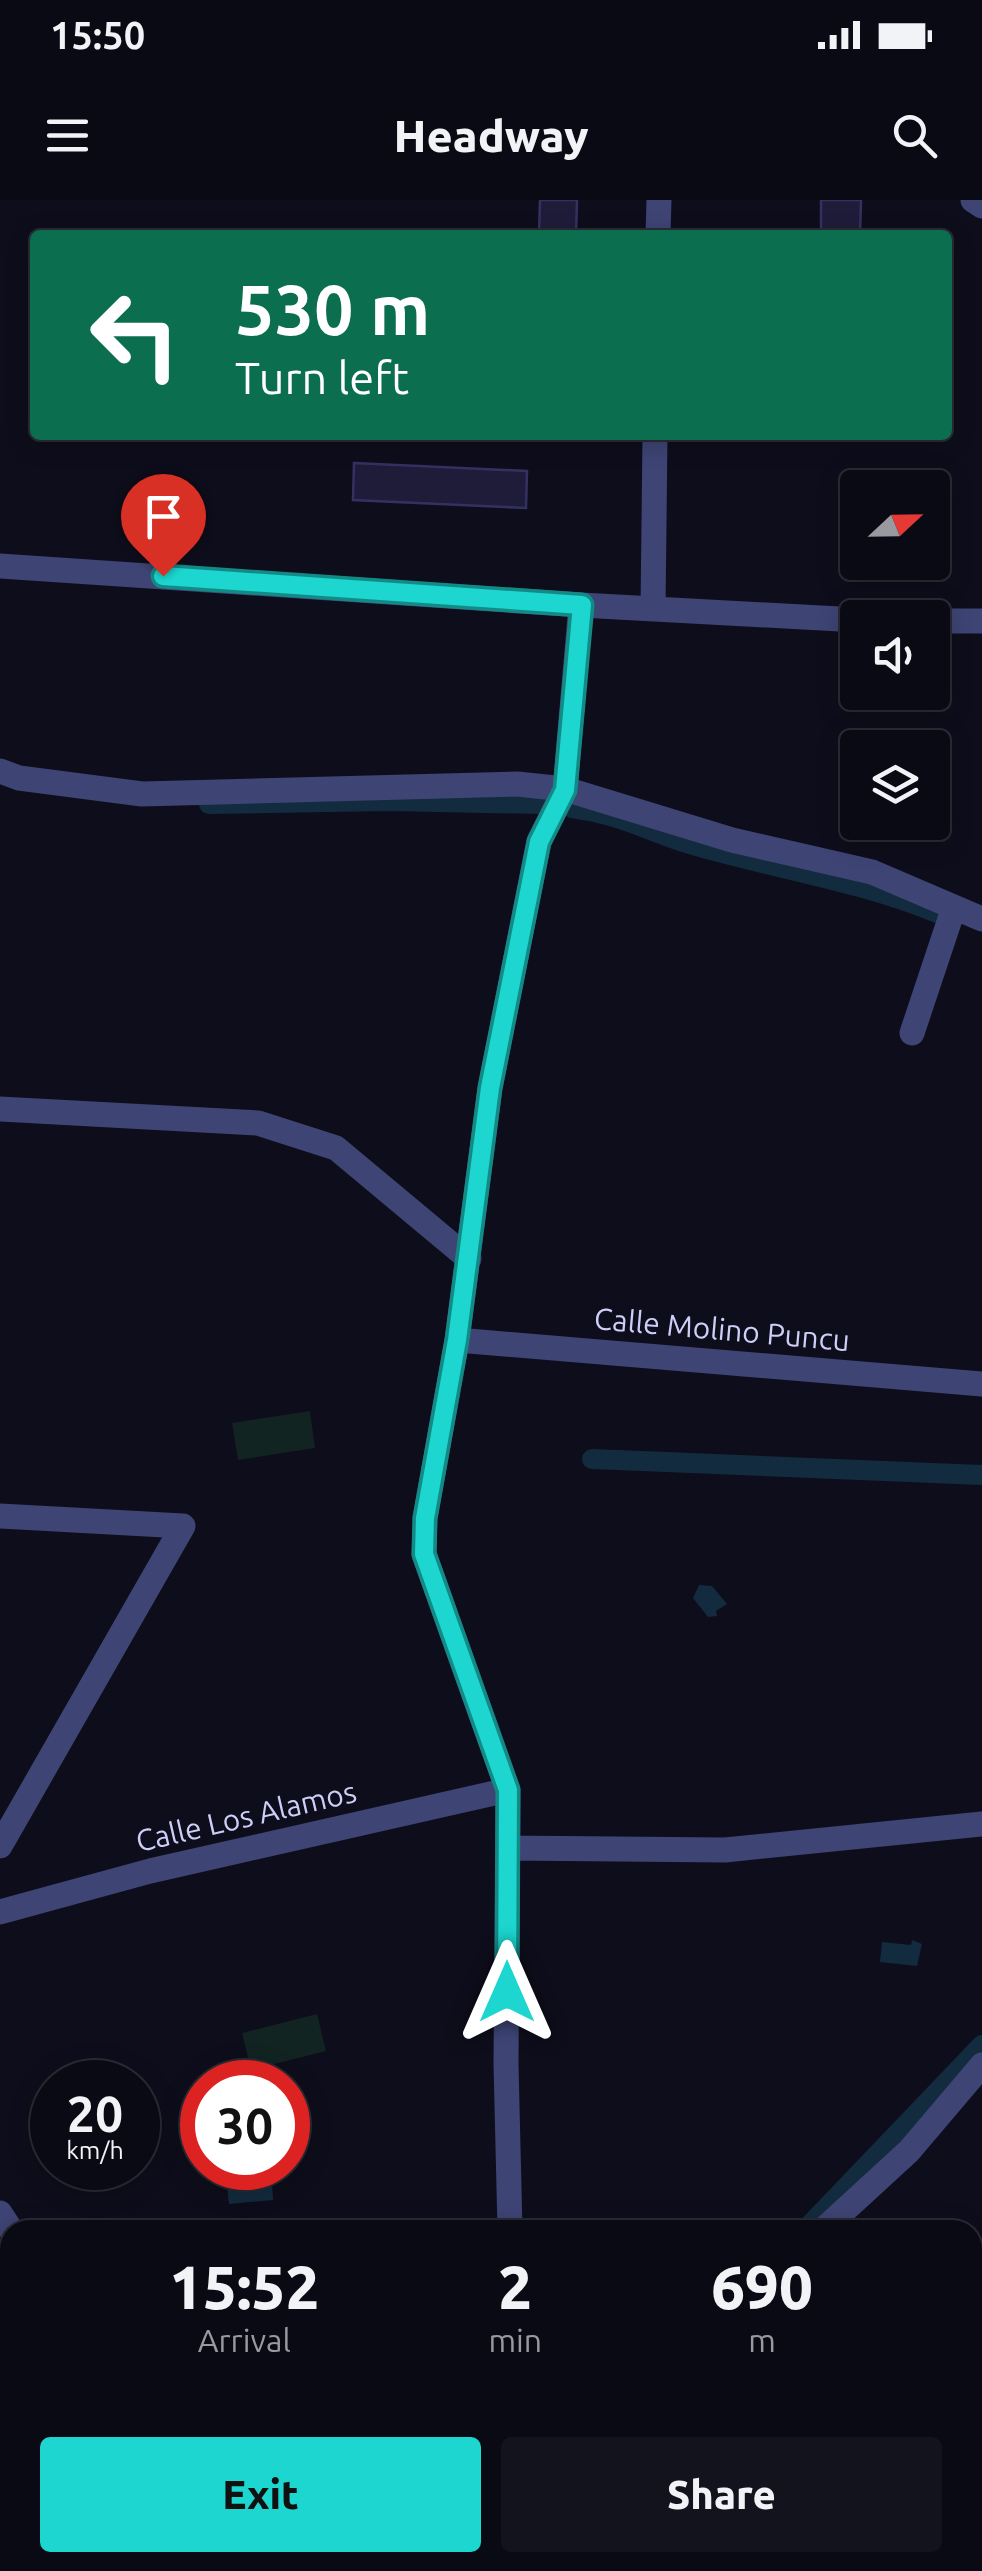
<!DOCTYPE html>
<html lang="en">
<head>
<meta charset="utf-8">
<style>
	body { margin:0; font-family:Ubuntu,sans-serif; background:#13131d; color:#f1f3f6; height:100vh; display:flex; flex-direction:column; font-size:38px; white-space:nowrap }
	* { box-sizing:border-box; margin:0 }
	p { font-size:32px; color:#999aa0 }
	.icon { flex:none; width:55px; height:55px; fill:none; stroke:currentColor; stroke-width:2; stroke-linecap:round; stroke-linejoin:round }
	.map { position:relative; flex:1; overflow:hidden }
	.panel { position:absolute; left:0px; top:2020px; width:982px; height:352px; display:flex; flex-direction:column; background:#0a0a14; border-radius:30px 30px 0 0; box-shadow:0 5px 25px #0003,0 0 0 2px #2a2b34 }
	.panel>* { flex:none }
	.hud { position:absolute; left:30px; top:30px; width:922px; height:210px; border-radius:10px; box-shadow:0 5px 25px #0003,0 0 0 2px #2a2b34; background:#0b6e4f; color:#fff; overflow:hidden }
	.needle { width:65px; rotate:68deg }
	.buttons { position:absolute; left:840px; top:270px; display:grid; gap:20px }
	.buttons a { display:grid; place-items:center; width:110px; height:110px; border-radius:10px; background:#0a0a14; box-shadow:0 5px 25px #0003,0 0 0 2px #2a2b34; font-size:50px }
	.speed { position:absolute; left:30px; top:1860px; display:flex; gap:20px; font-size:50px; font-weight:700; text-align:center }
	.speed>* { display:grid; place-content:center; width:130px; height:130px; border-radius:50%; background:#0a0a14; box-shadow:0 5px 25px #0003,0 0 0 2px #2a2b34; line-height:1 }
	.speed small { font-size:25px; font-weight:400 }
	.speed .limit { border:15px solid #d22; background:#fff; color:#111 }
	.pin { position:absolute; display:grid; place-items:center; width:85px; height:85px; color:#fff; margin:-102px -42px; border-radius:50% 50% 50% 0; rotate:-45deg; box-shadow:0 0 10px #0007 }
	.pin .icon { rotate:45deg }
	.me { position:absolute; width:110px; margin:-55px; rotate:0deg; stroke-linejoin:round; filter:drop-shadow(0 0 8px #0008) }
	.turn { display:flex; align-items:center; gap:35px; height:210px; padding:0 40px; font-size:45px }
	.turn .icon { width:130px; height:130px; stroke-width:2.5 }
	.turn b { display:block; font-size:70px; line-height:85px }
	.eta { display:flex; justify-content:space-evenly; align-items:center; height:170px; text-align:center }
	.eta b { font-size:60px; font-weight:800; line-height:70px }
	.action { display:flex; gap:20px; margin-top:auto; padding:20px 40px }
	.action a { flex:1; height:115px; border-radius:10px; background:#1cd6cf; color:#111; font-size:40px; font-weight:800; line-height:115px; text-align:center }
	.action a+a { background:#13131d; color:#f1f3f6 }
	.status { display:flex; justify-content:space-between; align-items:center; height:70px; padding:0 50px; background:#0a0a14; direction:ltr }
	.status svg { height:28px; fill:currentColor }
	header { display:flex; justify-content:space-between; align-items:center; height:130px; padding:0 40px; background:#0a0a14; font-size:45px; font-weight:800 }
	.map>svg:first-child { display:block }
	.green { fill:#112421 }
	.water { fill:#132b3e }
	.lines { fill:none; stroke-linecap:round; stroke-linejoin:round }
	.canal { stroke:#132b3e; stroke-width:20 }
	.building { fill:#1e1c39; stroke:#343162; stroke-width:2.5 }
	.minor { stroke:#3e4474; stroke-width:25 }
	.route-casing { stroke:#128b87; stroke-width:25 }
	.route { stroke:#1cd6cf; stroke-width:18 }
	.labels { text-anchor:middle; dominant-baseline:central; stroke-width:8; stroke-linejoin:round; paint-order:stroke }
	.street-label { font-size:30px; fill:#cecff8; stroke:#0e0d1b }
</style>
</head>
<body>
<div class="status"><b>15:50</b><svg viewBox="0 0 49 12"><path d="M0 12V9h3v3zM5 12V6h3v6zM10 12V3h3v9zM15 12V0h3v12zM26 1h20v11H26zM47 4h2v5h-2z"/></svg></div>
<header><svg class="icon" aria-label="menu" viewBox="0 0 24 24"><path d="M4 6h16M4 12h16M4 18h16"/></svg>Headway<svg class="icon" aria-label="search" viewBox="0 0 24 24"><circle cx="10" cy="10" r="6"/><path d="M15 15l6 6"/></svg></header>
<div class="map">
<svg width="982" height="2371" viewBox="0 0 982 2371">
	<rect width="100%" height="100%" fill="#0e0d1b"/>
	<path class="green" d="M 310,1211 L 315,1248 L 238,1260 L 232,1223 Z
		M 317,1814 L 326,1851 L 251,1870 L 242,1833 Z
		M 0,2119 L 10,2135 L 10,2236 L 0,2236 Z"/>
	<path class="water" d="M 699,1385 L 712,1386 L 727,1404 L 716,1411 L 717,1416 L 708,1417 L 693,1398 Z
		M 912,1740 L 922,1744 L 917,1766 L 880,1762 L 882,1742 L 911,1745 Z
		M 272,1981 L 273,2000 L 229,2004 L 227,1985 Z"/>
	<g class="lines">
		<path class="canal" d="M 209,604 L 388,601 L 542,604
			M 572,608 C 617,614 642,628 683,642 C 767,668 854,679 937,713
			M 592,1259 L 982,1275
			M 805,2030 L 982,1845
			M 517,2371 L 521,2362"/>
	</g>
	<path class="building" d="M 540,0 L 577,0 L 576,35 L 539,35 Z
		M 821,0 L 861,0 L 860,35 L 821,35 Z
		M 354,263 L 527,271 L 526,308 L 353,300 Z"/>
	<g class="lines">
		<path class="minor" d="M 973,0 L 982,6
			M 658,35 L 659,0
			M 0,366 L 581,405 L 858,420
			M 653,409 L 655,235
			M 932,421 L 982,421
			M 0,571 L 19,578 L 142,594 L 517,584 L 565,589 L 732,640 L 872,672 L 982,719
			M 912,833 L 954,707
			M 0,909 L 258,923 L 336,948 L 469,1059
			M 457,1140 L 982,1184
			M 0,1316 L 183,1326 L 0,1646
			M 508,1648 L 725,1650 L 982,1624
			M 0,1712 L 150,1671 L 508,1590
			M 0,2013 L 11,2030
			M 510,2030 L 506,1864 L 508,1590 L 424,1354 L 425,1318 L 457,1140 L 490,888 L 539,641 L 565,589 L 581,405
			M 823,2030 L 909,1951 L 982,1865
			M 972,2156 L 982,2156
			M 0,2249 L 10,2249
			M 972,2303 L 982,2224
			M 536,2371 L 540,2362
			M 936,2371 L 942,2362"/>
	</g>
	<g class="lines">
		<g class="route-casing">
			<path id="route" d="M 163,376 L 582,405 L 565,590 L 539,642 L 490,888 L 457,1140 L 425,1318 L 424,1354 L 508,1590 L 507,1792"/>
		</g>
		<use href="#route" class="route"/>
	</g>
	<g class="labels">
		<g class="street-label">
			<text transform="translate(722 1129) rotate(5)">Calle Molino Puncu</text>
			<text transform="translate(246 1616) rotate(-13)">Calle Los Alamos</text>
		</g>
	</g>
</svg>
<div class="buttons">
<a><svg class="needle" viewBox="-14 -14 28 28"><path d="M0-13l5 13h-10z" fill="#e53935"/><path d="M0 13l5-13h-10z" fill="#999aa0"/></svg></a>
<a><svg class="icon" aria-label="sound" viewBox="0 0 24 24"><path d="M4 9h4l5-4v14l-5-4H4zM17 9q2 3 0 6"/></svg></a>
<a><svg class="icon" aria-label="layers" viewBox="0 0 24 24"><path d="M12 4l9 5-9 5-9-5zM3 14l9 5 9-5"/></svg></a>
</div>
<div class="speed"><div>20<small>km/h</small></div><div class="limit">30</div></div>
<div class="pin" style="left:163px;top:376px;background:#d93025"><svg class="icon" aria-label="arrive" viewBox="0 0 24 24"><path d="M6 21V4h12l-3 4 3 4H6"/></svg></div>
<svg class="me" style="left:507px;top:1792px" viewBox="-20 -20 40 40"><path d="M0-17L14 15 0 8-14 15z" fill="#1cd6cf" stroke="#fff" stroke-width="4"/></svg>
<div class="hud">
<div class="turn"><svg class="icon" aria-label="left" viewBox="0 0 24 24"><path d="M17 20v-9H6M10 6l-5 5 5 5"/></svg><div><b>530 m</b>Turn left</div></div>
</div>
<section class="panel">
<div class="eta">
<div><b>15:52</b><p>Arrival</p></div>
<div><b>2</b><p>min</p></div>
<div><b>690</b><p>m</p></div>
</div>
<div class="action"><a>Exit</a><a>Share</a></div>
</section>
</div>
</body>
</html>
